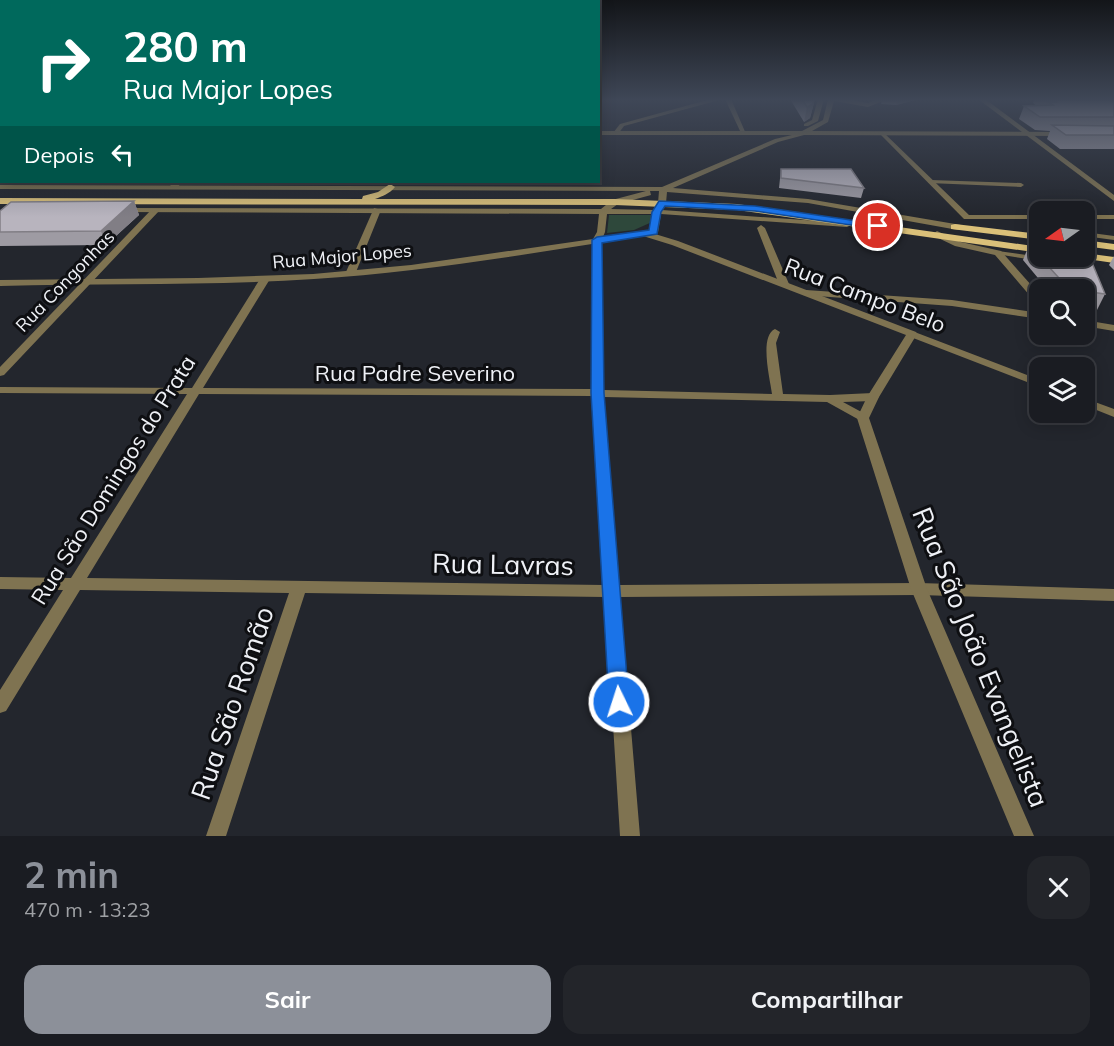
<!DOCTYPE html>
<html lang="pt">
<head>
<meta charset="utf-8">
<style>
	body { margin:0; font-family:Mulish,sans-serif; background:#23252a; color:#f1f3f6; height:100vh; display:flex; flex-direction:column; font-size:22px; white-space:nowrap }
	* { box-sizing:border-box; margin:0 }
	p { font-size:20px; color:#9fa1a5 }
	.icon { flex:none; width:33px; height:33px; fill:none; stroke:currentColor; stroke-width:2; stroke-linecap:round; stroke-linejoin:round }
	.map { position:relative; height:836px; overflow:hidden }
	.details { display:flex; flex-direction:column; background:#1a1c22; flex:1 }
	.details>* { flex:none }
	.guide { position:absolute; left:0px; top:0px; width:600px; height:183px; box-shadow:0 3px 15px #0003,0 0 0 2px #383a40; background:#00695c; color:#fff; overflow:hidden }
	.needle { width:39px; rotate:256deg }
	.controls { position:absolute; left:1029px; top:201px; display:grid; gap:12px }
	.controls a { display:grid; place-items:center; width:66px; height:66px; border-radius:12px; background:#1a1c22; box-shadow:0 3px 15px #0003,0 0 0 2px #383a40; font-size:30px }
	.pin { position:absolute; display:grid; place-items:center; width:51px; height:51px; color:#fff; margin:-26px; border:3px solid #fff; border-radius:50%; box-shadow:0 2px 6px #0007 }
	.me { position:absolute; width:66px; margin:-33px; rotate:356deg; stroke-linejoin:round; filter:drop-shadow(0 0 4px #0008) }
	.turn { display:flex; align-items:center; gap:21px; height:126px; padding:0 24px; font-size:27px }
	.turn .icon { width:78px; height:78px; stroke-width:2.5 }
	.turn b { display:block; font-size:42px; line-height:51px }
	.then { display:flex; align-items:center; height:57px; padding:0 24px; background:#0003; gap:12px; font-size:22px }
	.round { display:grid; place-items:center; flex:none; width:63px; height:63px; border-radius:18px; background:#23252a }
	.overview { display:flex; align-items:center; justify-content:space-between; height:102px; padding:0 24px }
	h1 { font-size:36px; font-weight:700; line-height:45px; color:#8c9099 }
	.button { display:flex; gap:12px; margin-top:auto; padding:12px 24px }
	.button a { flex:1; height:69px; border-radius:18px; background:#8c9099; color:#fff; font-size:24px; font-weight:700; line-height:69px; text-align:center }
	.button a+a { background:#23252a; color:#f1f3f6 }
	.map>svg:first-child { display:block }
	.green { fill:#2e483b }
	.lines { fill:none; stroke-linecap:round; stroke-linejoin:round }
	.service { fill:#7f7351; fill-rule:evenodd }
	.minor { fill:#7f7351; fill-rule:evenodd }
	.tertiary { fill:#7f7351; fill-rule:evenodd }
	.primary { fill:#dac079; fill-rule:evenodd }
	.wall { fill:#9e9ba3 }
	.shaded-wall { fill:#817e85 }
	.building { fill:#b8b4be; stroke:#817e85; stroke-width:1.5 }
	.route { fill:#1a73e8; stroke:#114b97; stroke-width:1.5 }
	.labels { text-anchor:middle; dominant-baseline:central; stroke-width:6; stroke-linejoin:round; paint-order:stroke }
	.far-street-label { font-size:18px; fill:#eff1f6; stroke:#0e0f12 }
	.street-label { font-size:22px; fill:#eff1f6; stroke:#0e0f12 }
	.near-street-label { font-size:27px; fill:#eff1f6; stroke:#0e0f12 }
</style>
</head>
<body>
<div class="map">
<svg width="1114" height="836" viewBox="0 0 1114 836">
	<rect width="100%" height="100%" fill="#23262d"/>
	<path class="green" d="M 609,215 L 654,215 L 652,222 L 634,230 L 607,233 Z"/>
	<g class="lines">
		<path class="service" d="M 931,180 L 1021,183 L 1024,185 L 1021,187 L 929,183 L 928,182 Z
			M 1084,232 L 1114,236 L 1114,240 L 1084,236 Z
			M 998,251 L 1034,256 L 1037,258 L 1034,260 L 996,254 L 995,253 Z"/>
		<path class="minor" d="M 711,99 L 723,99 L 624,126 L 618,134 L 613,133 L 620,124 Z
			M 725,99 L 731,99 L 746,134 L 741,133 Z
			M 978,99 L 985,99 L 1114,195 L 1114,201 Z
			M 883,132 L 969,215 L 1040,215 L 1040,219 L 964,219 L 881,135 L 881,133 Z
			M 174,182 L 182,182 L 177,188 L 171,188 L 170,186 Z
			M 374,208 L 381,210 L 356,272 L 351,275 L 348,274 L 346,272 Z
			M 152,209 L 159,211 L 4,375 L 0,376 L 0,367 Z
			M 1084,215 L 1114,215 L 1114,219 L 1084,219 Z
			M 761,225 L 765,228 L 789,284 L 787,286 L 781,286 L 779,284 L 757,228 Z
			M 937,231 L 961,242 L 1001,251 L 1040,295 L 1040,305 L 1037,304 L 995,255 L 955,246 L 934,236 L 933,234 Z
			M 597,237 L 601,240 L 604,390 L 772,394 C 770,379 759,336 775,329 L 780,332 L 776,343 L 783,394 L 830,395 L 873,393 L 879,397 L 873,401 L 843,402 L 867,415 L 869,418 L 867,421 L 863,422 L 827,402 L 604,397 L 619,585 L 919,583 L 1114,589 L 1114,601 L 919,595 L 620,597 L 640,836 L 620,836 L 605,597 L 305,593 L 226,836 L 206,836 L 289,593 L 80,590 L 6,711 L 0,713 L 0,690 L 63,590 L 0,589 L 0,577 L 71,578 L 187,394 L 0,393 L 0,387 L 192,388 L 260,279 L 265,276 L 270,279 L 203,388 L 592,389 L 593,240 ZM 199,394 L 592,396 L 604,585 L 87,578 Z
			M 806,290 L 952,300 L 1040,313 L 1040,319 L 952,306 L 803,295 L 801,293 Z
			M 1084,320 L 1114,325 L 1114,331 L 1084,326 Z
			M 912,331 L 1040,380 L 1040,387 L 908,336 L 907,334 L 908,332 Z
			M 1084,398 L 1114,409 L 1114,417 L 1084,405 Z"/>
		<path class="tertiary" d="M 818,99 L 824,99 L 818,121 L 808,126 L 804,126 L 804,124 L 812,120 Z
			M 828,99 L 846,99 L 868,103 L 878,99 L 888,99 L 868,107 L 834,101 L 828,122 L 812,131 L 1065,132 L 1068,134 L 1065,136 L 804,135 L 778,142 L 673,188 L 808,199 L 961,225 L 961,229 L 958,230 L 808,203 L 667,192 L 666,203 L 662,210 L 847,223 L 851,225 L 847,227 L 661,214 L 658,232 L 655,234 L 678,241 L 916,332 L 917,334 L 879,397 L 869,418 L 927,589 L 1034,836 L 1014,836 L 911,589 L 857,418 L 867,397 L 906,335 L 672,245 L 643,236 C 534,253 424,272 314,279 C 209,286 105,283 0,286 L 0,280 L 198,278 L 313,274 L 411,265 L 593,239 L 597,232 L 599,214 L 118,212 L 117,210 L 121,208 L 601,209 L 612,200 L 646,191 L 0,189 L 0,185 L 662,187 L 775,139 L 792,135 L 598,135 L 598,131 L 802,131 L 823,120 ZM 650,191 L 659,191 L 658,203 L 654,210 L 611,209 L 618,204 L 651,195 ZM 607,214 L 653,214 L 650,230 L 603,237 L 605,232 Z
			M 2,127 L 2,132 L 0,132 L 0,128 Z"/>
		<path class="primary" d="M 390,184 L 395,187 C 389,194 383,196 375,199 L 615,199 L 737,204 L 1040,247 L 1040,253 L 737,210 L 615,205 L 0,204 L 0,198 L 362,199 L 363,196 L 378,192 Z
			M 955,224 L 1040,234 L 1040,240 L 951,229 L 951,225 Z
			M 1084,240 L 1114,244 L 1114,250 L 1084,246 Z
			M 1084,253 L 1114,257 L 1114,263 L 1080,258 L 1079,256 L 1084,256 Z"/>
	</g>
	<path class="wall" d="M 790,99 L 815,99 L 810,118 L 804,122 Z
		M 882,99 L 919,99 L 896,105 L 881,104 Z
		M 1034,99 L 1108,99 L 1114,103 L 1114,149 L 1060,149 L 1047,139 L 1050,131 L 1035,130 L 1019,119 L 1024,106 L 1037,106 L 1033,103 Z
		M 781,169 L 864,188 L 861,198 L 779,188 Z
		M 134,201 L 139,215 L 106,245 L 0,246 L 0,211 Z
		M 1029,245 L 1105,294 L 1097,310 L 1084,308 L 1084,290 L 1048,290 L 1023,260 Z
		M 1114,256 L 1114,270 L 1109,265 Z"/>
	<path class="shaded-wall" d="M 814,99 L 815,99 L 810,118 L 804,122 L 807,107 Z
		M 898,99 L 919,99 L 896,105 Z
		M 134,201 L 139,215 L 106,245 L 101,231 Z"/>
	<path class="building" d="M 802,99 L 814,99 L 813,104 L 807,107 Z
		M 1052,99 L 1108,99 L 1114,103 L 1114,117 L 1040,117 L 1024,106 L 1053,105 L 1048,102 L 1056,102 Z
		M 1052,125 L 1114,126 L 1114,135 L 1066,135 Z
		M 781,169 L 851,169 L 864,188 L 781,178 Z
		M 134,201 L 101,231 L 0,232 L 0,211 L 11,202 Z
		M 1029,245 L 1040,247 L 1040,256 L 1084,256 L 1084,253 L 1088,253 L 1105,294 L 1084,291 L 1084,290 L 1069,289 Z"/>
	<linearGradient id="sky" x2="0" y2="1"><stop stop-color="#131519"/><stop offset="0.46" stop-color="#3f4757"/><stop offset="1" stop-color="#3f4757" stop-opacity="0"/></linearGradient>
	<rect width="1114" height="217" fill="url(#sky)"/>
	<path class="route" d="M 659,201 L 755,206 L 878,224 L 883,226 L 878,229 L 755,211 L 665,206 L 661,212 L 657,234 L 602,243 L 604,393 L 629,702 L 626,709 L 619,711 L 612,709 L 609,702 L 591,393 L 592,240 L 597,237 L 649,230 L 652,212 Z"/>
	<g class="labels">
		<g class="far-street-label">
			<text transform="translate(342 256) rotate(-5)">Rua Major Lopes</text>
			<text transform="translate(65 281) rotate(-46)">Rua Congonhas</text>
		</g>
		<g class="street-label">
			<text transform="translate(865 295) rotate(21)">Rua Campo Belo</text>
			<text x="415" y="373">Rua Padre Severino</text>
			<text transform="translate(113 480) rotate(-58)">Rua São Domingos do Prata</text>
		</g>
		<g class="near-street-label">
			<text transform="translate(503 564) rotate(1)">Rua Lavras</text>
			<text transform="translate(981 657) rotate(68)">Rua São João Evangelista</text>
			<text transform="translate(232 703) rotate(-71)">Rua São Romão</text>
		</g>
	</g>
</svg>
<div class="controls">
<a><svg class="needle" viewBox="-14 -14 28 28"><path d="M0-13l5 13h-10z" fill="#e53935"/><path d="M0 13l5-13h-10z" fill="#9fa1a5"/></svg></a>
<a><svg class="icon" aria-label="search" viewBox="0 0 24 24"><circle cx="10" cy="10" r="6"/><path d="M15 15l6 6"/></svg></a>
<a><svg class="icon" aria-label="layers" viewBox="0 0 24 24"><path d="M12 4l9 5-9 5-9-5zM3 14l9 5 9-5"/></svg></a>
</div>
<div class="pin" style="left:878px;top:226px;background:#d93025"><svg class="icon" aria-label="arrive" viewBox="0 0 24 24"><path d="M6 21V4h12l-3 4 3 4H6"/></svg></div>
<svg class="me" style="left:619px;top:702px" viewBox="-20 -20 40 40"><circle r="17" fill="#1a73e8" stroke="#fff" stroke-width="3"/><path d="M0-11L8 9 0 5-8 9z" fill="#fff"/></svg>
<div class="guide">
<div class="turn"><svg class="icon" aria-label="right" viewBox="0 0 24 24"><path d="M7 20v-9h11M14 6l5 5-5 5"/></svg><div><b>280 m</b>Rua Major Lopes</div></div>
<div class="then">Depois<svg class="icon" aria-label="left" viewBox="0 0 24 24"><path d="M17 20v-9H6M10 6l-5 5 5 5"/></svg></div>
</div>
</div>
<section class="details">
<div class="overview"><div><h1>2 min</h1><p>470 m · 13:23</p></div><a class="round"><svg class="icon" aria-label="close" viewBox="0 0 24 24"><path d="M6 6l12 12M18 6L6 18"/></svg></a></div>
<div class="button"><a>Sair</a><a>Compartilhar</a></div>
</section>
</body>
</html>
